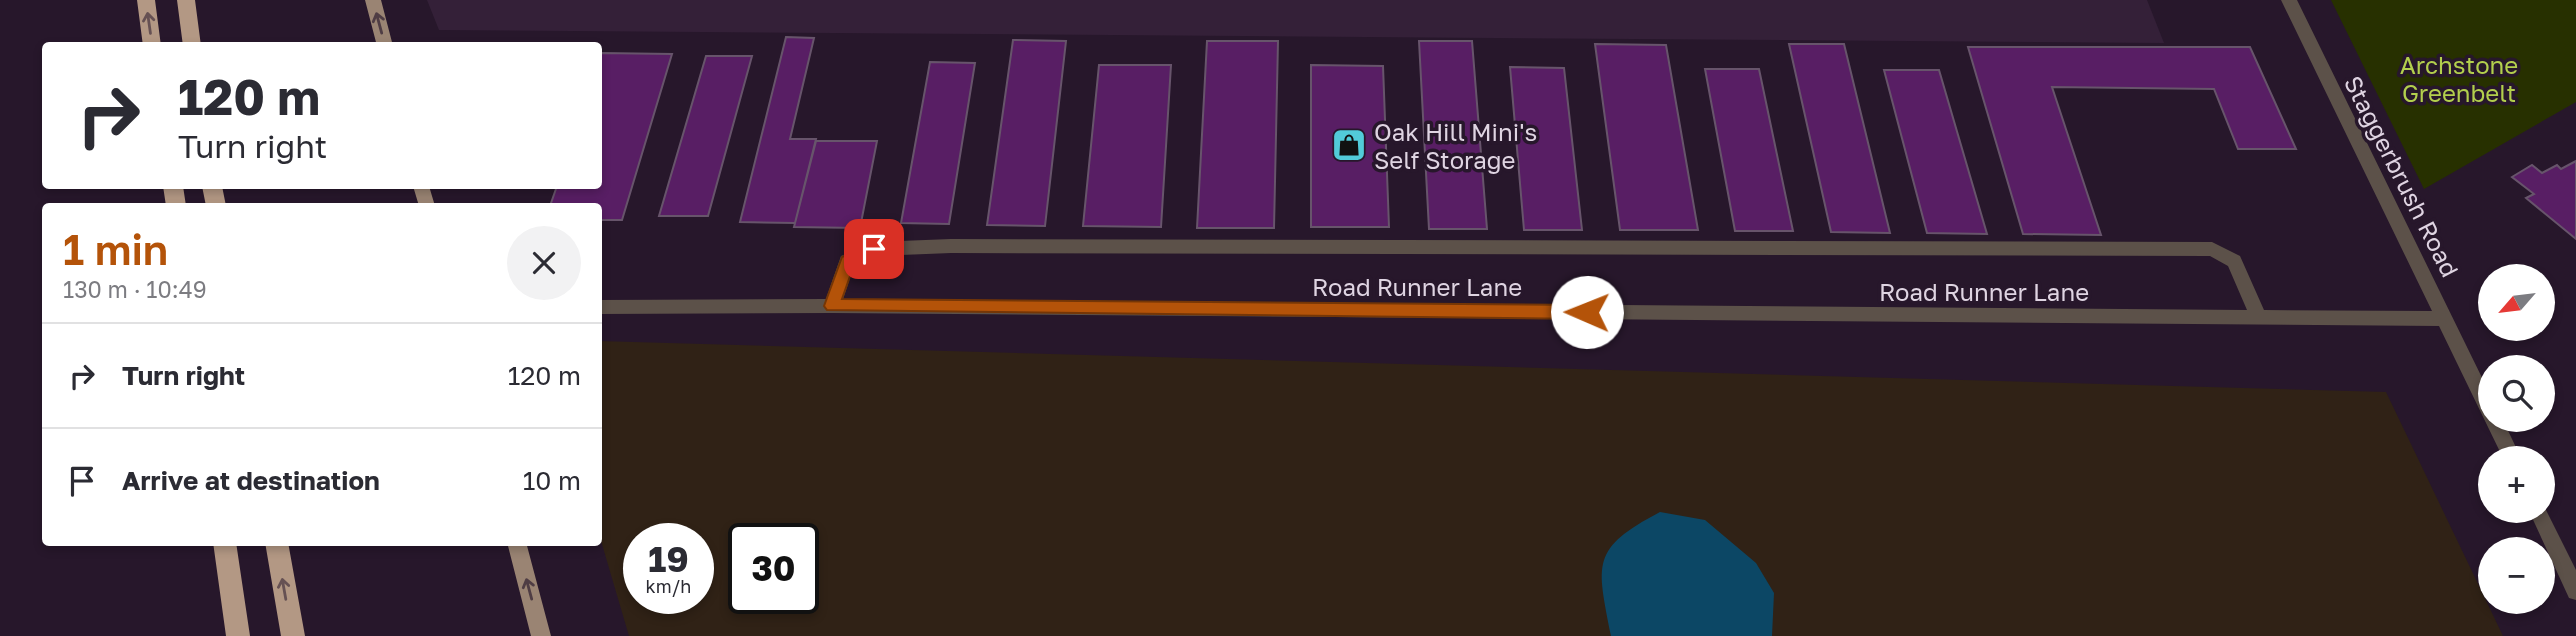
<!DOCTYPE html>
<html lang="en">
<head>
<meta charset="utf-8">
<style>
	body { margin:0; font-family:"Golos Text",sans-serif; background:#f2f2f3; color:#2b2b33; height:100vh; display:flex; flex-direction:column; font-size:26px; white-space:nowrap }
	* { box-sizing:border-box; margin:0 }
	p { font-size:23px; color:#7c7c81 }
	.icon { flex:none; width:38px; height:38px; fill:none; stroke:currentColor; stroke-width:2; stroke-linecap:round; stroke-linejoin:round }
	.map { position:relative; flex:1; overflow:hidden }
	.panel { position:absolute; left:42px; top:203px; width:560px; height:343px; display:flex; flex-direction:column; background:#fff; border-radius:7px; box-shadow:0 4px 10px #0003 }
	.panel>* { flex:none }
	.guide { position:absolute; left:42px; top:42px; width:560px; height:147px; border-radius:7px; box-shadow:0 4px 10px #0003; background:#fff; color:#2b2b33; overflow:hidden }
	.needle { width:46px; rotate:242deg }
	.tools { position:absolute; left:2478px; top:264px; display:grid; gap:14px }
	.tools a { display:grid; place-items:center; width:77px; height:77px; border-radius:50%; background:#fff; box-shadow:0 4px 10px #0003; font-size:35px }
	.speed { position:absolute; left:623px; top:523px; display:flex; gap:14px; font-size:35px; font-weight:700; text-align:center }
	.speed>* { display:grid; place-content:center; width:91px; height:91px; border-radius:50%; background:#fff; box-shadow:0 4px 10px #0003; line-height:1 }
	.speed small { font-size:18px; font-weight:400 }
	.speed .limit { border:4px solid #111; border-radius:10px; background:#fff; color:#111 }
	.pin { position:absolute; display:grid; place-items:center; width:60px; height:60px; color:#fff; margin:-30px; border-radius:14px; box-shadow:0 4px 10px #0006 }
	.me { position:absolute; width:77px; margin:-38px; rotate:271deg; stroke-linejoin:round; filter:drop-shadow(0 0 5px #0008) }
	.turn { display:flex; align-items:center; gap:24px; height:147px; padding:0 21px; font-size:32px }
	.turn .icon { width:91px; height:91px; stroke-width:2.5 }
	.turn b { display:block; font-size:49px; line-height:60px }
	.round { display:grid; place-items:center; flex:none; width:74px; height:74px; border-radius:37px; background:#f2f2f3 }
	.summary { display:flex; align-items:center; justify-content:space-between; height:119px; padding:0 21px }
	h1 { font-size:42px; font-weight:600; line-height:52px; color:#b45309 }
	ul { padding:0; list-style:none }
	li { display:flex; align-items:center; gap:21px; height:105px; padding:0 21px; border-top:2px solid #e1e1e2 }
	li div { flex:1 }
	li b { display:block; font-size:26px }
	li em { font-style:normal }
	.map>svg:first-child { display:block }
	.built { fill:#342038 }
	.medical { fill:#302216; fill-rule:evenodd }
	.green { fill:#273000 }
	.water { fill:#0c4765 }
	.building { fill:#581e64; stroke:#67546b; stroke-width:2 }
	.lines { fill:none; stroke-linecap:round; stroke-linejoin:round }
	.minor { fill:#5c5149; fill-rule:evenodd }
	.major { fill:#9a8473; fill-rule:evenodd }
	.highway { fill:#b39884; fill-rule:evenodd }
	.oneway { stroke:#665153 }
	.oneway2 { stroke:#4f3d44 }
	.route { fill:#b45309; stroke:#753606; stroke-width:2 }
	.labels { text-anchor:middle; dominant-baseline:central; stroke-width:7; stroke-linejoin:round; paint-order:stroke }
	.park-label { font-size:24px; fill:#b3cf4d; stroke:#27172b }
	.poi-label { font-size:24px; fill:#dfd4e2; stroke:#27172b; text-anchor:start }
	.street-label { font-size:24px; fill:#dfd4e2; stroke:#27172b }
</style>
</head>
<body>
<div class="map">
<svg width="2576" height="636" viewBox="0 0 2576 636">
	<rect width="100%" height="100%" fill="#27172b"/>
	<path class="built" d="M 427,0 L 2147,0 L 2164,43 L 439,30 Z"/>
	<path class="medical" d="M 598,341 L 2386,392 L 2503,636 L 629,636 L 599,534 ZM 639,539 L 698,539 L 698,598 L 639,598 ZM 744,539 L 803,539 L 803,598 L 744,598 Z"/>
	<path class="green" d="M 2331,0 L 2576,0 L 2576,102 L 2424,189 Z"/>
	<path class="water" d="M 1660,512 L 1705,520 L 1756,563 L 1774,593 L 1772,636 L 1611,636 C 1597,563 1590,549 1660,512 Z"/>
	<path class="building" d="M 786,37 L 814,38 L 790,139 L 816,139 L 795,223 L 740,222 Z
		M 1013,40 L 1066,41 L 1045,226 L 987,225 Z
		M 1207,41 L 1278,41 L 1274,228 L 1197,228 Z
		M 1419,41 L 1472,41 L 1487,229 L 1429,229 Z
		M 1595,44 L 1666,45 L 1698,230 L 1620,230 Z
		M 1789,44 L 1844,44 L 1890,233 L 1831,232 Z
		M 1968,47 L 2250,47 L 2296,149 L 2238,149 L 2214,89 L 2052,87 L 2101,235 L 2023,234 Z
		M 601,53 L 672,54 L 622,220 L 598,220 L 598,206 L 550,206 L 557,186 L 598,186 L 598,61 Z
		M 706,56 L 752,56 L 708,216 L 659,216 Z
		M 930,62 L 975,63 L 949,224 L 901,223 Z
		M 1099,65 L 1171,65 L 1161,227 L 1083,226 Z
		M 1311,65 L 1383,66 L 1389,227 L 1311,227 Z
		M 1510,67 L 1564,68 L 1582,230 L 1524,230 Z
		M 1705,69 L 1759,69 L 1793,231 L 1735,231 Z
		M 1884,70 L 1939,70 L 1987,234 L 1927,233 Z
		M 816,141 L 877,141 L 860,228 L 794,227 Z
		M 2576,161 L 2576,239 L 2526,198 L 2534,194 L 2512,177 L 2532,165 L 2542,173 L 2557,165 L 2561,169 Z"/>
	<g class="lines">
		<path class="minor" d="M 2281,0 L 2297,0 L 2490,394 L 2490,420 L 2503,420 L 2521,458 L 2503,458 L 2439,326 L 832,313 L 598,314 L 598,300 L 826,299 L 841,256 L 874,242 L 951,239 L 2212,242 L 2240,256 L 2264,310 L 2432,311 ZM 951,253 L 2210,256 L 2228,266 L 2247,310 L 843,299 L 854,266 L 876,256 Z
			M 2543,504 L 2576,570 L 2576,600 L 2569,598 L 2529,511 L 2543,511 Z"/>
		<path class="major" d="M 365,0 L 381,0 L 393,46 L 377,46 Z
			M 413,186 L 429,186 L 435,206 L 419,206 Z
			M 507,542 L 526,542 L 551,636 L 531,636 Z"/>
		<path class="highway" d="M 137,0 L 155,0 L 161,46 L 143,46 Z
			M 177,0 L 195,0 L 201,46 L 183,46 Z
			M 163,186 L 183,186 L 186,206 L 166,206 Z
			M 202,186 L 222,186 L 226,206 L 206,206 Z
			M 213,542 L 236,542 L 250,636 L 226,636 Z
			M 265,542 L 288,542 L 305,636 L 281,636 Z"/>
	</g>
	<defs><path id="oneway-shaft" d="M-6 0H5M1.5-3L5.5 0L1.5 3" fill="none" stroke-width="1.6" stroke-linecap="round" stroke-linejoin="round" transform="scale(1.75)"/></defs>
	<g class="oneway">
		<use href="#oneway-shaft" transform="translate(149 23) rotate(-98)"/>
		<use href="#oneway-shaft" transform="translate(284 589) rotate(-100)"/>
	</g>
	<g class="oneway2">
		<use href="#oneway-shaft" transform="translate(379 23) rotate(-105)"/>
		<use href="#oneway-shaft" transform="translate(529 589) rotate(-105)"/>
	</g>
	<path class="route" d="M 874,242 L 881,249 L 879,253 L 854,265 L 842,299 L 1587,305 L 1593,307 L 1595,312 L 1593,317 L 1587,319 L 827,310 L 824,306 L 842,257 Z"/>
	<defs>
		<g id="shop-square" transform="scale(1.75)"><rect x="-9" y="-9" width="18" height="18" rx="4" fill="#52cbd9" stroke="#27172b"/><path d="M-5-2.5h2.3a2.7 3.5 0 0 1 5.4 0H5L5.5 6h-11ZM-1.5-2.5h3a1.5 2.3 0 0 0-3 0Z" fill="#111"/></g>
	</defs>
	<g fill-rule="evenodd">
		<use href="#shop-square" x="1349" y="145"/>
	</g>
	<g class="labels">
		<g class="park-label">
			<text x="2459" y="64">Archstone<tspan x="2459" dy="28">Greenbelt</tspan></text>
		</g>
		<g class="poi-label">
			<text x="1374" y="131">Oak Hill Mini's<tspan x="1374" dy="28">Self Storage</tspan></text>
		</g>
		<g class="street-label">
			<text transform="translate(2402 176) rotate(63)">Staggerbrush Road</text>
			<text x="1417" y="286">Road Runner Lane</text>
			<text x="1984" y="291">Road Runner Lane</text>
		</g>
	</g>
</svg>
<div class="tools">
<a><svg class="needle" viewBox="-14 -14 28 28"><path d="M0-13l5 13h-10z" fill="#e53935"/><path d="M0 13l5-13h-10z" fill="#7c7c81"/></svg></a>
<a><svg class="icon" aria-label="search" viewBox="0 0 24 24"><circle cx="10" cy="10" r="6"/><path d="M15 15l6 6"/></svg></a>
<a>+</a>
<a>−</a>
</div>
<div class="speed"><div>19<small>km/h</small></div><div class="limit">30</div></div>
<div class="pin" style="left:874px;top:249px;background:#d93025"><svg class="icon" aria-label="arrive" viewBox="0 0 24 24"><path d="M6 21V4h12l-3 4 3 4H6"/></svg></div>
<svg class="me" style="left:1587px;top:312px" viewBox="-20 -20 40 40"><circle r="19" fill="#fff"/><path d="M0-13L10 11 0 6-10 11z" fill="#b45309"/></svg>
<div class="guide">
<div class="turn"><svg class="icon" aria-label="right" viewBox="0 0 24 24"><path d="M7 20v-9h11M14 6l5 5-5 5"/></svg><div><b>120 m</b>Turn right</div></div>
</div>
<section class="panel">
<div class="summary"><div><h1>1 min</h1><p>130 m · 10:49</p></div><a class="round"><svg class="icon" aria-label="close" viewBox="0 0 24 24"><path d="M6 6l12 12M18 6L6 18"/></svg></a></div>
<ul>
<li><svg class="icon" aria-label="right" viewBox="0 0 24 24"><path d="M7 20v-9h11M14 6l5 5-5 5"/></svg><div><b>Turn right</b></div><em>120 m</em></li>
<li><svg class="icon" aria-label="arrive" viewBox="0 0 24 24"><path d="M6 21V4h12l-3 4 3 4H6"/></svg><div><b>Arrive at destination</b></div><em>10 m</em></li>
</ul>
</section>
</div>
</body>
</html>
